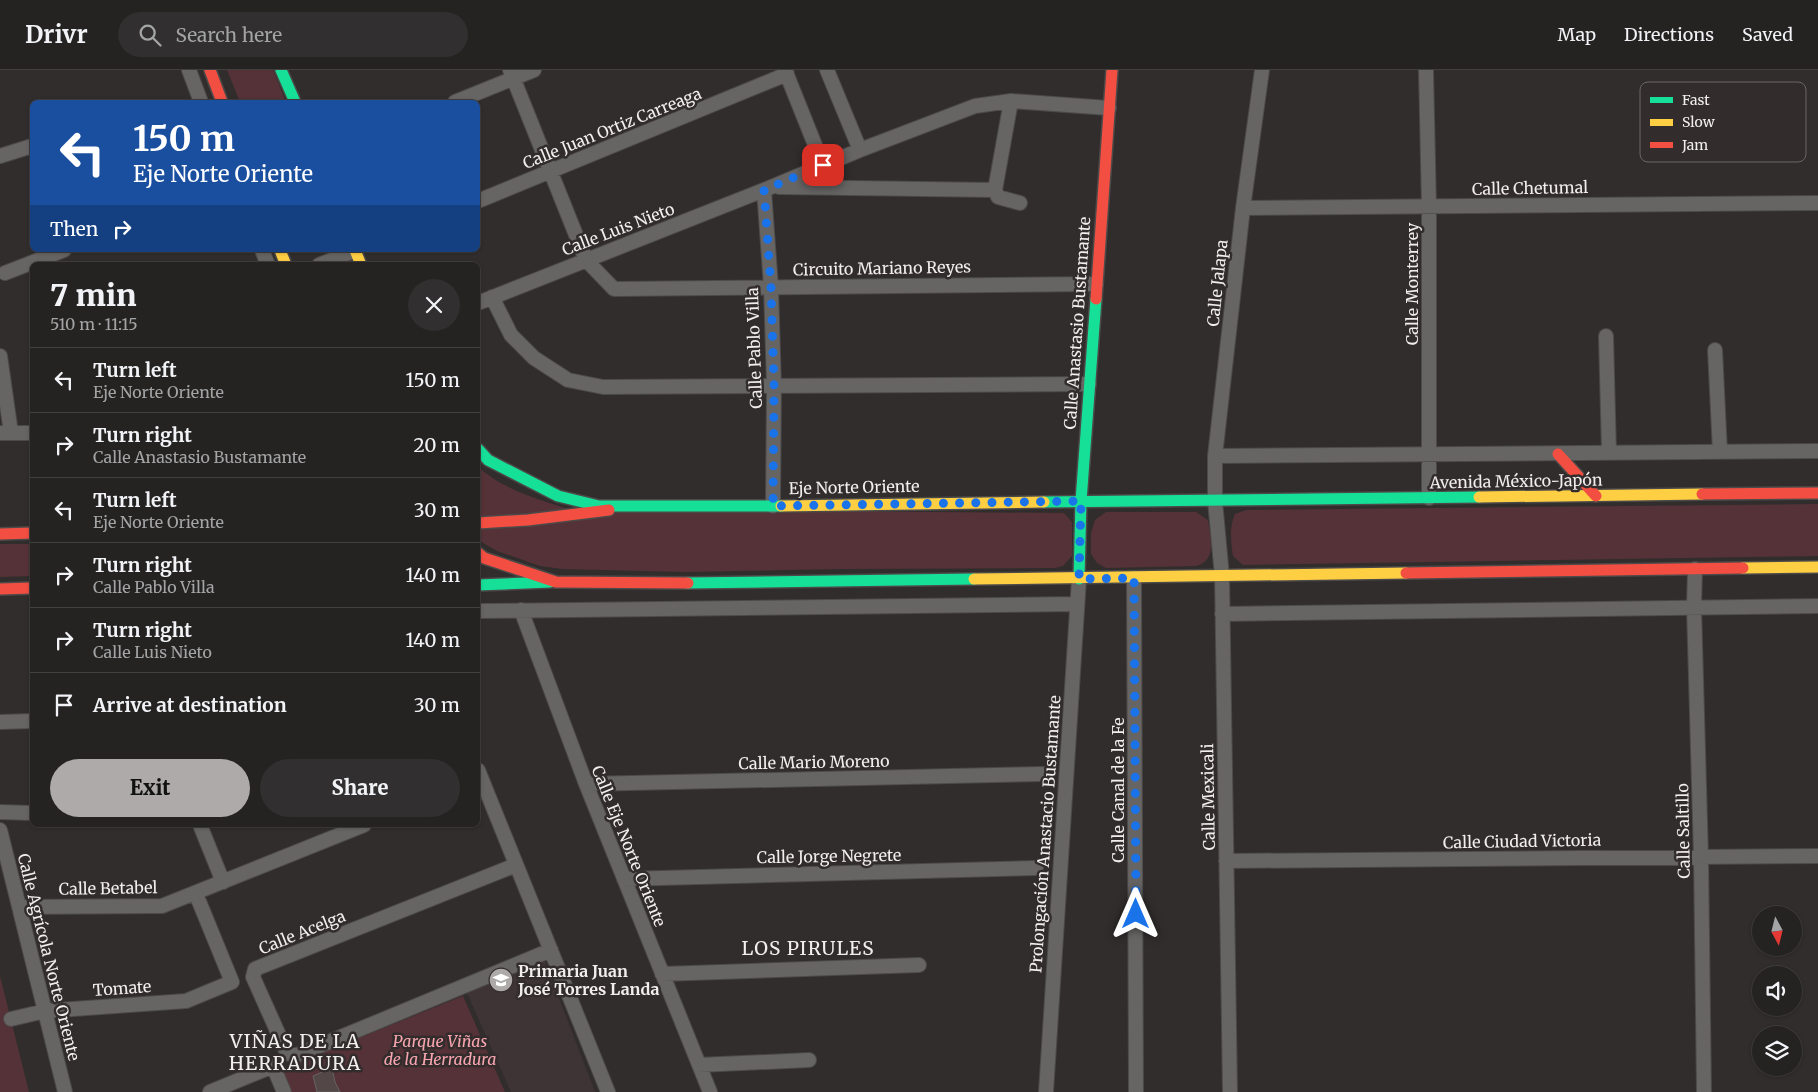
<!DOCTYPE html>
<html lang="en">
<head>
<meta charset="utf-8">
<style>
	body { margin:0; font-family:Merriweather,serif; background:#312f2f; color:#f1f3f6; height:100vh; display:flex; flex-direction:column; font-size:19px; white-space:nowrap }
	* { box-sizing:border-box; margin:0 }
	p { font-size:16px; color:#a3a4a5 }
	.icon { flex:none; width:28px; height:28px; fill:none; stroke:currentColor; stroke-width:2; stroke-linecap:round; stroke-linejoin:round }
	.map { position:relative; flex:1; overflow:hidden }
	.drawer { position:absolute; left:30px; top:192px; width:450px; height:565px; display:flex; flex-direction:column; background:#252222; border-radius:8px; box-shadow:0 1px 4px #0004,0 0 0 1px #423f40 }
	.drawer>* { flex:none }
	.hud { position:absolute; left:30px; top:30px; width:450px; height:152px; border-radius:8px; box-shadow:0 1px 4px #0004,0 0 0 1px #423f40; background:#1a4fa0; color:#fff; overflow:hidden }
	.needle { width:32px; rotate:173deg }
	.tools { position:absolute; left:1752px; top:836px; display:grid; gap:10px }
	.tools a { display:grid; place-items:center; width:50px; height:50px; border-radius:50%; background:#252222; box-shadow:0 1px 4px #0004,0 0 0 1px #423f40; font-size:25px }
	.pin { position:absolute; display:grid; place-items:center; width:42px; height:42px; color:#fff; margin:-21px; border-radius:10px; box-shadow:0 2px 8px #0006 }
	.me { position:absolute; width:55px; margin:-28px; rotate:0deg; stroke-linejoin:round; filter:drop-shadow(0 0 4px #0008) }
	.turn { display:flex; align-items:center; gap:18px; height:105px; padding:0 20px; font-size:22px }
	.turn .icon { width:65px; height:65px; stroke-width:2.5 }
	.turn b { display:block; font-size:35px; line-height:42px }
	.then { display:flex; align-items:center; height:48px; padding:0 20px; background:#0003; gap:10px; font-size:19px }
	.round { display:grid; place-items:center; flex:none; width:52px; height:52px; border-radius:26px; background:#312f2f }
	.summary { display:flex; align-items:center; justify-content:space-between; height:85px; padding:0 20px }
	h1 { font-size:30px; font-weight:800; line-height:38px }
	.action { display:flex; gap:10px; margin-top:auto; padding:10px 20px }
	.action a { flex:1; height:58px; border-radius:30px; background:#aeaaaa; color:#111; font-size:20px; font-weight:800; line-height:58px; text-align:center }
	.action a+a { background:#312f2f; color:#f1f3f6 }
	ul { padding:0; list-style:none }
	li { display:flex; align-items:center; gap:15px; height:65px; padding:0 20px; border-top:1px solid #423f40 }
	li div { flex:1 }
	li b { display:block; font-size:19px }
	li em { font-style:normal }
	header { display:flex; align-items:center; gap:30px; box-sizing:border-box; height:70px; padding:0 25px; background:#252222; border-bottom:1px solid #423f40 }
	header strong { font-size:24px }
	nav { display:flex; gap:28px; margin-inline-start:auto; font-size:18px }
	.search { width:350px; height:45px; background:#312f2f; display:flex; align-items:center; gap:12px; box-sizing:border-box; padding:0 18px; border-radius:28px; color:#a3a4a5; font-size:19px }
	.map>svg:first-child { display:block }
	.built { fill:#3f3435 }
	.green { fill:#553237 }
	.building { fill:#534748; stroke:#676363 }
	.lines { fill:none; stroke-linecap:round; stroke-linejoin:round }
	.street-casing { stroke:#4c4949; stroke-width:16 }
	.fast-casing { stroke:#4c4949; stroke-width:14 }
	.slow-casing { stroke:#4c4949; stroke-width:14 }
	.jam-casing { stroke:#4c4949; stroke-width:14 }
	.street { stroke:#676464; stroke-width:14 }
	.fast { stroke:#16e098; stroke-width:11 }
	.slow { stroke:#ffcf43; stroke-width:11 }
	.jam { stroke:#f24e42; stroke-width:11 }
	.route { stroke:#1a73e8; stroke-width:9; stroke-dasharray:0 16.2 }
	.labels { text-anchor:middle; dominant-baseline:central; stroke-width:5; stroke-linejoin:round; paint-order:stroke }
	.street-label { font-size:16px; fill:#f2eeee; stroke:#322c2c }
	.poi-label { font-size:16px; font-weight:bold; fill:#f2eeee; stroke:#322c2c; text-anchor:start }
	.park-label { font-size:16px; font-style:italic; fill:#f9a5af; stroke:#322c2c }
	.quarter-label { font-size:19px; letter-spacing:1px; fill:#f2eeee; stroke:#322c2c }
	.key { fill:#322c2c; stroke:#6c6666; stroke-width:1 }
	.key-label { font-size:14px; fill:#f2eeee }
</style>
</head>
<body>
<header>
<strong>Drivr</strong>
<div class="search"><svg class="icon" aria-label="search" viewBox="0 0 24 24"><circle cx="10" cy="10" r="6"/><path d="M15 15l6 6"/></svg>Search here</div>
<nav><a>Map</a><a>Directions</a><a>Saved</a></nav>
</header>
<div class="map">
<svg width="1818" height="1022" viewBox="0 0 1818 1022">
	<rect width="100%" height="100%" fill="#312d2d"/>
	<path class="built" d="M 544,889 L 595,1022 L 511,1022 L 467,923 Z"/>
	<path class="green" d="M 227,0 L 273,0 L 286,32 L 240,32 Z
		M 478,397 C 503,419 536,429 568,439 L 1064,443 L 1072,452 L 1072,486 L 1063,496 L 1055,498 L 842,499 L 686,502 L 562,499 L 540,496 L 497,481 L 478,470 Z
		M 1818,434 L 1818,486 L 1243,495 L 1233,486 C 1231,473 1229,457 1235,444 L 1246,440 Z
		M 1106,442 L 1196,442 L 1208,450 C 1210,467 1218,490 1196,496 L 1106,498 L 1097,493 L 1091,484 L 1091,463 L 1095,450 Z
		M 0,474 L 32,474 L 32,506 L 0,507 Z
		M 0,906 L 29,1022 L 0,1022 Z
		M 463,926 L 505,1022 L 291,1022 L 282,999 Z"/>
	<path class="building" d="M 332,998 L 335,1012 L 340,1022 L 317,1022 L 313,1006 Z"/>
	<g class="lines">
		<g class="street-casing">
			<path id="street" d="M 189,0 L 201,32
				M 510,0 L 586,190 L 614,219 L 1096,214
				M 785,0 L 823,95
				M 827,0 L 860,80
				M 1426,0 L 1429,137 L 1429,428
				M 455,32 L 534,0
				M 0,86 L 32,76
				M 779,117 L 995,120 L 1011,31
				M 764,120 L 771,217 L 774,316 L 773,436
				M 995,120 L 998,127 L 1020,133
				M 478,131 L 787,4
				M 1243,138 L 1818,133
				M 262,180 L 268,195
				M 319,195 L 356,180
				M 5,203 L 64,180
				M 492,227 L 511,265 L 534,288 L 568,310 L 603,317 L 1089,314
				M 478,233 L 764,120 L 860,80 L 975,36 L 1011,31 L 1109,38
				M 1606,266 L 1609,383
				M 1715,280 L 1720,382
				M 0,286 L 11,363
				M 0,363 L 32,363
				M 1215,386 L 1818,381
				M 1695,499 L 1694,537 L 1701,787 L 1704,1022
				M 1134,508 L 1136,1022
				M 521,540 L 586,714 L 710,1022
				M 478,541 L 1077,534
				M 1222,544 L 1818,536
				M 0,652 L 32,651
				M 478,700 L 608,1022
				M 586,714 L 1043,704
				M 0,742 L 32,743
				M 200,755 L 223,812
				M 0,760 L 65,1022
				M 1226,791 L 1818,786
				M 516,795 L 255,899 L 253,907 L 287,983 L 295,986 L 551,880
				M 624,809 L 1036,798
				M 19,837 L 162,836 L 364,755
				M 662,904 L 919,895
				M 11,949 L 45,941 L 186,931 L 232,912 L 196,824
				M 699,995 L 809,990
				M 210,1022 L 273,996 L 284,1022
				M 1046,1022 L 1079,509
				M 1230,1022 L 1222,506 L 1215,431 L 1215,386 L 1243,138 L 1262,0"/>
		</g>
		<g class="fast-casing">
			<path id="fast" d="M 281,0 L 295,32
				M 478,379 L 488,390 L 558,426 L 599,436 L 781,436
				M 1044,432 L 1479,427
				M 1079,509 L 1081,431 L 1096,229
				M 688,513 L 974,509
				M 478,515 L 550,512"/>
		</g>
		<g class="slow-casing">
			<path id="slow" d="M 280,180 L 286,195
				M 355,180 L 361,195
				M 1479,427 L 1702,424
				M 781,436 L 1044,432
				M 1743,498 L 1818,497
				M 974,509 L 1406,503"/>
		</g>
		<g class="jam-casing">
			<path id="jam" d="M 210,0 L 222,32
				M 1096,229 L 1112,0
				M 1558,384 L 1596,426
				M 1702,424 L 1818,423
				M 478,453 L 528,450 L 609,440
				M 0,464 L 32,463
				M 478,483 L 484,488 L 556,512 L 688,513
				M 1406,503 L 1743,498
				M 0,519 L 32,518"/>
		</g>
		<use href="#street" class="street"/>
		<use href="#fast" class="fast"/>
		<use href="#slow" class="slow"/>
		<use href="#jam" class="jam"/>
	</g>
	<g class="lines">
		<path class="route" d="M 823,95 L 764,120 L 771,217 L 774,316 L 773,436 L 1081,431 L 1079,509 L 1134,508 L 1136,844"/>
	</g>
	<defs>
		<g id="school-disc" transform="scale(1.25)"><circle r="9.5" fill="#aeaaaa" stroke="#322c2c"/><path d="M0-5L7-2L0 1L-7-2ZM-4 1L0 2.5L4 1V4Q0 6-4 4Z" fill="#fff"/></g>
	</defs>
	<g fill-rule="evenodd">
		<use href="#school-disc" x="501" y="910"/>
	</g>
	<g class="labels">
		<g class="street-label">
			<text transform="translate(612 58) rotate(-22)">Calle Juan Ortiz Carreaga</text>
			<text transform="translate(1530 118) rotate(-1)">Calle Chetumal</text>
			<text transform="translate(618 159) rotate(-21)">Calle Luis Nieto</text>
			<text transform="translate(882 198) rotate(-1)">Circuito Mariano Reyes</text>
			<text transform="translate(1217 213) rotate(-84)">Calle Jalapa</text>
			<text transform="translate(1412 214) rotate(-90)">Calle Monterrey</text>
			<text transform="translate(1077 253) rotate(-86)">Calle Anastasio Bustamante</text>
			<text transform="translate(754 278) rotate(-92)">Calle Pablo Villa</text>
			<text transform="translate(1516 411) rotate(-1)">Avenida México-Japón</text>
			<text transform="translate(854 417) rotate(-1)">Eje Norte Oriente</text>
			<text transform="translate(814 692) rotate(-1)">Calle Mario Moreno</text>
			<text transform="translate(1118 720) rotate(-90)">Calle Canal de la Fe</text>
			<text transform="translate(1208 727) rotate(-91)">Calle Mexicali</text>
			<text transform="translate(1683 761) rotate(-91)">Calle Saltillo</text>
			<text transform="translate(1045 764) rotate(-86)">Prolongación Anastacio Bustamante</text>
			<text transform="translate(1522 771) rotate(-1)">Calle Ciudad Victoria</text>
			<text transform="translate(629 776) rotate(68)">Calle Eje Norte Oriente</text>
			<text transform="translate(829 786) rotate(-1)">Calle Jorge Negrete</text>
			<text transform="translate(108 818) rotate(-1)">Calle Betabel</text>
			<text transform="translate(302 862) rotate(-22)">Calle Acelga</text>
			<text transform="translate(49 887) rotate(76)">Calle Agrícola Norte Oriente</text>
			<text transform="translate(122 918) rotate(-4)">Tomate</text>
		</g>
		<g class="poi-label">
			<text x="518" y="901">Primaria Juan<tspan x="518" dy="18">José Torres Landa</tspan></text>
		</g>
		<g class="park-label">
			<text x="440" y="971">Parque Viñas<tspan x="440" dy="18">de la Herradura</tspan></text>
		</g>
		<g class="quarter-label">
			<text x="808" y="878">LOS PIRULES</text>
			<text x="295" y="971">VIÑAS DE LA<tspan x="295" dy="22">HERRADURA</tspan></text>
		</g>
	</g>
	<rect x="1640" y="12" width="166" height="80" rx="8" class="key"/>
	<rect x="1650" y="27" width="23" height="6" fill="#16e098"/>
	<rect x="1650" y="49" width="23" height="7" fill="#ffcf43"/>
	<rect x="1650" y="72" width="23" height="6" fill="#f24e42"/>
	<g class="key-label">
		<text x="1682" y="35">Fast</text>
		<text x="1682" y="57">Slow</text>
		<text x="1682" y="80">Jam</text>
	</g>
</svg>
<div class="tools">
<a><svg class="needle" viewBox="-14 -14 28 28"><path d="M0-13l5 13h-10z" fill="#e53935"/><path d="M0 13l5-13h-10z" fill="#a3a4a5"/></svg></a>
<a><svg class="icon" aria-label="sound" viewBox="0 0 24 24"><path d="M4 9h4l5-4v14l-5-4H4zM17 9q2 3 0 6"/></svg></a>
<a><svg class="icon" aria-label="layers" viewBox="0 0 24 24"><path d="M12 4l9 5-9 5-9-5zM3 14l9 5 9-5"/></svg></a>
</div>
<div class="pin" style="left:823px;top:95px;background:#d93025"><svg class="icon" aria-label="arrive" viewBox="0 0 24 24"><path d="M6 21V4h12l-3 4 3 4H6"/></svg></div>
<svg class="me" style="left:1136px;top:844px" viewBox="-20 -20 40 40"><path d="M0-17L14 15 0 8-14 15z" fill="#1a73e8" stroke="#fff" stroke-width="4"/></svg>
<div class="hud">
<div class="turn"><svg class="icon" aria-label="left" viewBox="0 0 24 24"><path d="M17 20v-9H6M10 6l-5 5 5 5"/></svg><div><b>150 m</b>Eje Norte Oriente</div></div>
<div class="then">Then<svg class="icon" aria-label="right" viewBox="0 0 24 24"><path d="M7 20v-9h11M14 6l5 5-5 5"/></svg></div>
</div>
<section class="drawer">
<div class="summary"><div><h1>7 min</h1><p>510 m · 11:15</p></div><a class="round"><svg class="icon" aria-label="close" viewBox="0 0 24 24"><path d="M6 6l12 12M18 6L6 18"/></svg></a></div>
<ul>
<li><svg class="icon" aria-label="left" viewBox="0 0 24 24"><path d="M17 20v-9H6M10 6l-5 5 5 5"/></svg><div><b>Turn left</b><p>Eje Norte Oriente</p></div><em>150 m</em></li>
<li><svg class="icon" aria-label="right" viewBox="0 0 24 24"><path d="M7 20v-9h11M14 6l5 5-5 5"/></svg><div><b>Turn right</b><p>Calle Anastasio Bustamante</p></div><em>20 m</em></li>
<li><svg class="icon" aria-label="left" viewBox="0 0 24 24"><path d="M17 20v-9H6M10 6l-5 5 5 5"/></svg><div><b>Turn left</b><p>Eje Norte Oriente</p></div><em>30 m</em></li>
<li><svg class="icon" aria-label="right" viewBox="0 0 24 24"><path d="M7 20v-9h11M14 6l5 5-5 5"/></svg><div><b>Turn right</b><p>Calle Pablo Villa</p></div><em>140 m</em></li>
<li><svg class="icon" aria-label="right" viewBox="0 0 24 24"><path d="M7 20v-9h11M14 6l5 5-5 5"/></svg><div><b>Turn right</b><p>Calle Luis Nieto</p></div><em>140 m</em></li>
<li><svg class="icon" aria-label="arrive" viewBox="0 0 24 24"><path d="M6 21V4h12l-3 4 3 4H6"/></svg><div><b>Arrive at destination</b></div><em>30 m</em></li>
</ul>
<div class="action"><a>Exit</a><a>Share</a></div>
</section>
</div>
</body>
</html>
